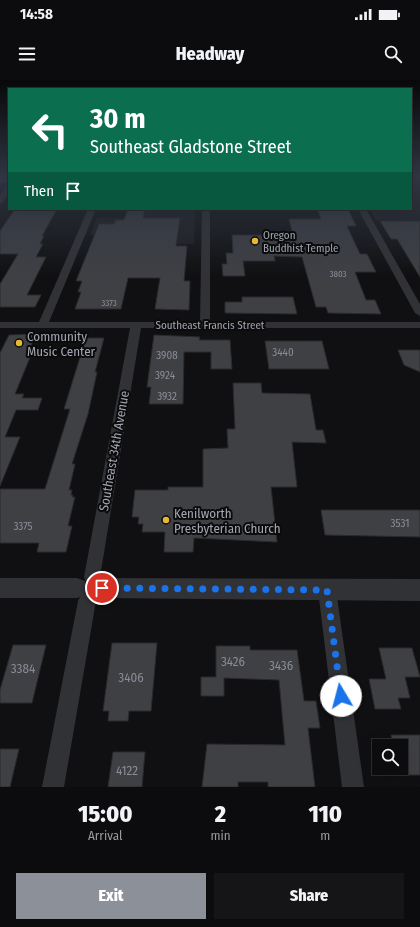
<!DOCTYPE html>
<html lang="en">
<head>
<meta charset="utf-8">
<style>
	body { margin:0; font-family:"Fira Sans Condensed",sans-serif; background:#151517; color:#f1f3f6; height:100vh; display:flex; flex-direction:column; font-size:15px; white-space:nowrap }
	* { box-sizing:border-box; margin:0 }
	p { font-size:13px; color:#9a9b9e }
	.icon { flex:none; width:22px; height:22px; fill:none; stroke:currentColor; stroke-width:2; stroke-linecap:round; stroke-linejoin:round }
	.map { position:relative; height:707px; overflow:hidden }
	.panel { display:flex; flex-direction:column; background:#0c0c0e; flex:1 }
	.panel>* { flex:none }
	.banner { position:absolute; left:8px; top:8px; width:404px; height:122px; border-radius:0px; box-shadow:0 4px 16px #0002,0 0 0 1px #2c2c2e; background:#0b6e4f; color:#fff; overflow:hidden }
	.controls { position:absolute; left:372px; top:659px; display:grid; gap:8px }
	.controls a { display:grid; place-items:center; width:36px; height:36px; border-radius:0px; background:#0c0c0e; box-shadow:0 4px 16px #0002,0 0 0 1px #2c2c2e; font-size:20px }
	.pin { position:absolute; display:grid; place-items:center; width:34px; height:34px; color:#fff; margin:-17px; border:2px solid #fff; border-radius:50%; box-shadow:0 1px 4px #0007 }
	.me { position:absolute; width:44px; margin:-22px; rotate:352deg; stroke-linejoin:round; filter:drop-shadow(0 0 3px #0008) }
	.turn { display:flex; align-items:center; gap:14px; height:84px; padding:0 16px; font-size:18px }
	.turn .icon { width:52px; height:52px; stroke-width:2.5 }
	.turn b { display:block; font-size:28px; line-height:34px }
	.then { display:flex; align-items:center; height:38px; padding:0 16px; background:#0003; gap:8px; font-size:15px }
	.eta { display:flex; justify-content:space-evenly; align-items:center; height:68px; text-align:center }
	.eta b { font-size:24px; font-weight:800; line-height:28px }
	.cta { display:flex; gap:8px; margin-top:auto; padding:8px 16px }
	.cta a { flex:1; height:46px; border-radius:0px; background:#8c9099; color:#fff; font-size:16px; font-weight:800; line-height:46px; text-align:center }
	.cta a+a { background:#151517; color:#f1f3f6 }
	.status { display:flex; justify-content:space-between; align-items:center; height:28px; padding:0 20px; background:#0c0c0e; direction:ltr }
	.status svg { height:11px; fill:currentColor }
	header { display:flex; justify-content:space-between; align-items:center; height:52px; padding:0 16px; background:#0c0c0e; font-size:18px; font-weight:800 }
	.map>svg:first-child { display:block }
	.built { fill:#1c1c1e }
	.building { fill:#3f4044; stroke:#2b2a2d }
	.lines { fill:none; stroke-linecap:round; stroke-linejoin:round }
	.minor { fill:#313236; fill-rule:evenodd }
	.tertiary { fill:#313236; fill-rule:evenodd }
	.primary { fill:#4e4f55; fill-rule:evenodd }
	.route { stroke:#1a73e8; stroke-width:7; stroke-dasharray:0 12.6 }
	.poi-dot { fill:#e7b833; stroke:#0b0b0c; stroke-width:1.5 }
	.labels { text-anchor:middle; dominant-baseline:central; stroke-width:4; stroke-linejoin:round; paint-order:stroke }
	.far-number-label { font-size:9px; fill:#898c96 }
	.far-poi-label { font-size:11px; fill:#a2a6b2; stroke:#0b0b0c; text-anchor:start }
	.far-street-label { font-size:11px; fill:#a2a6b2; stroke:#0b0b0c }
	.number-label { font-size:11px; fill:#898c96 }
	.poi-label { font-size:13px; fill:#a2a6b2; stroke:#0b0b0c; text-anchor:start }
	.street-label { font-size:13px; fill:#a2a6b2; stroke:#0b0b0c }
	.near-number-label { font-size:13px; fill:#898c96 }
</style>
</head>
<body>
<div class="status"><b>14:58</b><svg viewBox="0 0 49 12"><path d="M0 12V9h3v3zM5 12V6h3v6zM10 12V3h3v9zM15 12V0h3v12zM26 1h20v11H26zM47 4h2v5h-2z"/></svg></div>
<header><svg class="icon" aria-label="menu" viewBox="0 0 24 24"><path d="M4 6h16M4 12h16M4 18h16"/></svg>Headway<svg class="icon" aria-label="search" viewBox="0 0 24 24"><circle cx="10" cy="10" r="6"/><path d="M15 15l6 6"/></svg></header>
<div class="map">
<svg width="420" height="707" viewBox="0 0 420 707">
	<rect width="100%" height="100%" fill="#101012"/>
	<path class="built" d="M 411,97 L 420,97 L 420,140 L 376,140 L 370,129 L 411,129 Z
		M 145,129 L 195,129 L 194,164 L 137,164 L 139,155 L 90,155 L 97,138 L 143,138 Z"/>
	<path class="building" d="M 15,129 L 57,129 L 42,156 L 44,156 L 40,164 L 43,164 L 36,177 L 46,177 L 27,215 L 41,215 L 35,227 L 0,227 L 0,204 L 18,174 L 0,174 L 0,151 Z
		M 128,129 L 145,129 L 143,138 L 180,138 L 176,166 L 187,166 L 184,201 L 190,201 L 189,230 L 155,229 L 160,198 L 128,198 L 121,229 L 75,229 L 81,212 L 78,212 L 82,201 L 76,201 L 99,144 L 114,144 L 116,140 L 124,140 Z
		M 317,129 L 348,129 L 356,146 L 347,146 L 360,174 L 367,174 L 376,192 L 355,192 L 366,220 L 375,220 L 381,234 L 328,233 L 326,227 L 316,227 L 302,177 L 274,176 L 275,181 L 243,181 L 245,196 L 223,196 L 222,184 L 227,184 L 226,173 L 233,173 L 232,155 L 293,155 L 289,139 L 321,139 Z
		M 380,141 L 420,141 L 420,197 L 397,159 L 391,159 Z
		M 242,217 L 293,217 L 297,234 L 225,233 L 225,222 L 242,222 Z
		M 36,254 L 29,270 L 33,270 L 15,314 L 24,314 L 22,318 L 42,318 L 38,330 L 16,330 L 5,357 L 20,357 L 0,406 L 0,273 L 9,255 Z
		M 154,255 L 200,257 L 199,260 L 230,260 L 232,289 L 211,289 L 211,272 L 184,272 L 183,324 L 149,324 L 151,307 L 147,307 Z
		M 86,258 L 104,258 L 95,292 L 97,292 L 88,334 L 72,384 L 75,384 L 69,410 L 72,410 L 71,415 L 73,415 L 72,417 L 75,417 L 68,446 L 72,446 L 66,472 L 37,472 L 39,463 L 0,463 L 0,409 L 45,409 L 70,329 L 64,329 Z
		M 265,261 L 322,261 L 329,289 L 269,289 Z
		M 398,270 L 420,270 L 420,292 L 404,285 Z
		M 233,303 L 261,303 L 262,313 L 310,314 L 316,350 L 323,350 L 326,363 L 292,362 L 297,407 L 271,407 L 277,462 L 194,458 L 193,472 L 164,472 L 165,452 L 142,452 L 143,444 L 138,444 L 139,437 L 132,437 L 135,410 L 168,410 L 168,407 L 203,407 L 203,369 L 228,368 L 227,349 L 235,349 Z
		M 321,430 L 420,430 L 420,457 L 325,455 Z
		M 112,563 L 157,563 L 151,631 L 129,631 L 128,641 L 108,641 L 109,631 L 103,631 Z
		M 13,565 L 46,565 L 32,623 L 0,623 L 0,610 Z
		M 216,566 L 250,566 L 250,570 L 297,570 L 304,621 L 316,621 L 320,648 L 308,648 L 315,707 L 268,707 L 268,702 L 238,702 L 238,707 L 202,707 L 207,664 L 285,665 L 279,600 L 224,598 L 224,616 L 201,616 L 201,597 L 216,597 Z
		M 379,568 L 412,568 L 420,597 L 405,597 L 410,618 L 398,618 L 401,629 L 375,629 L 369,599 L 386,599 Z
		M 391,655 L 420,655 L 420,695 L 399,695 L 398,688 L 401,688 L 401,666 L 393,666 Z
		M 0,669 L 19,669 L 10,707 L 0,707 Z
		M 113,672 L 145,672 L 142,707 L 108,707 Z"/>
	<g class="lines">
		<path class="minor" d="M 9,104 L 9,112 L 2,123 L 0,124 L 0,116 L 7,105 Z
			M 88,129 L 96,129 L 49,242 L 200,242 L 202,129 L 210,129 L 210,242 L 420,242 L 420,248 L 141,248 L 100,497 L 98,502 L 92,505 L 86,502 L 84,497 L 130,248 L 0,248 L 0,242 L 39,242 Z
			M 358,129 L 366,129 L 420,224 L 420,236 L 415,233 Z
			M 327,502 L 333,504 L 336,510 L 364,707 L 342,707 L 318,510 L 321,504 Z
			M 87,513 L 93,515 L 96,521 L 64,707 L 42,707 L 78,521 L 81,515 Z"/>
		<path class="tertiary" d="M 0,498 L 77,498 L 85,501 L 88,508 L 85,515 L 77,518 L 0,518 Z
			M 102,498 L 420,499 L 420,521 L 102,518 L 94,515 L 91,508 L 94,501 Z"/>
		<path class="primary" d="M 0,97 L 9,97 L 9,103 L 0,102 Z"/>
	</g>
	<linearGradient id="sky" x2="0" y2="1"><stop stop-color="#09090a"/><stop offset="0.49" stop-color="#313744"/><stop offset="1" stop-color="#313744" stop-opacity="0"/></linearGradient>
	<rect width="420" height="196" fill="url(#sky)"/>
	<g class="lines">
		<path class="route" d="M 102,508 L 327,510 L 341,616"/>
	</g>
	<g class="poi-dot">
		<circle cx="255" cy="161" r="4"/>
		<circle cx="19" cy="263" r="4"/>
		<circle cx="166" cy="440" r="4"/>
	</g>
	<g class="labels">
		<g class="far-number-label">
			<text x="338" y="194">3803</text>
			<text x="109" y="223">3373</text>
		</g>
		<g class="far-poi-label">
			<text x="263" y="155">Oregon<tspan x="263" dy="13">Buddhist Temple</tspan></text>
		</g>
		<g class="far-street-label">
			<text x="210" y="245">Southeast Francis Street</text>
		</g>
		<g class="number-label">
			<text x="283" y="272">3440</text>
			<text x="167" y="275">3908</text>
			<text x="165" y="295">3924</text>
			<text x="167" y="316">3932</text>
			<text x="400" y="443">3531</text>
			<text x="23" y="446">3375</text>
		</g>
		<g class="poi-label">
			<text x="27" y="256">Community<tspan x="27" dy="15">Music Center</tspan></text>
			<text x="174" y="433">Kenilworth<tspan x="174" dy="15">Presbyterian Church</tspan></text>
		</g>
		<g class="street-label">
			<text transform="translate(114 371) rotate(-80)">Southeast 34th Avenue</text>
		</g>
		<g class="near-number-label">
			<text x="233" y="581">3426</text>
			<text x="281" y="585">3436</text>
			<text x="23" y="588">3384</text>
			<text x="131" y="597">3406</text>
			<text x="127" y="690">4122</text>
		</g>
	</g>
</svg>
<div class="controls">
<a><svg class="icon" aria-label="search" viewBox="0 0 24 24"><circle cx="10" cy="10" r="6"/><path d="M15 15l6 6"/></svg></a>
</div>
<div class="pin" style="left:102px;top:508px;background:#d93025"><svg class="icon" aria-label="arrive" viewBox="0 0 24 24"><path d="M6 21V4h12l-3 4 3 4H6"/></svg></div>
<svg class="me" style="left:341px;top:616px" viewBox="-20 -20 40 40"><circle r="19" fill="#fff"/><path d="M0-13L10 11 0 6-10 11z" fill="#1a73e8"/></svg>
<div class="banner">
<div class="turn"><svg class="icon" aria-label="left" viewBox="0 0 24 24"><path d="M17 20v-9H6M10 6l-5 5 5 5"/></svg><div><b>30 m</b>Southeast Gladstone Street</div></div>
<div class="then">Then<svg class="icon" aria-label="arrive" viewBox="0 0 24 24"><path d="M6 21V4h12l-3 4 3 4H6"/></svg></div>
</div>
</div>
<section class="panel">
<div class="eta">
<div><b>15:00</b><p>Arrival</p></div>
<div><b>2</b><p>min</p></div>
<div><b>110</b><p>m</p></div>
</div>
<div class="cta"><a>Exit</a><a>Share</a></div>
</section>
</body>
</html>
